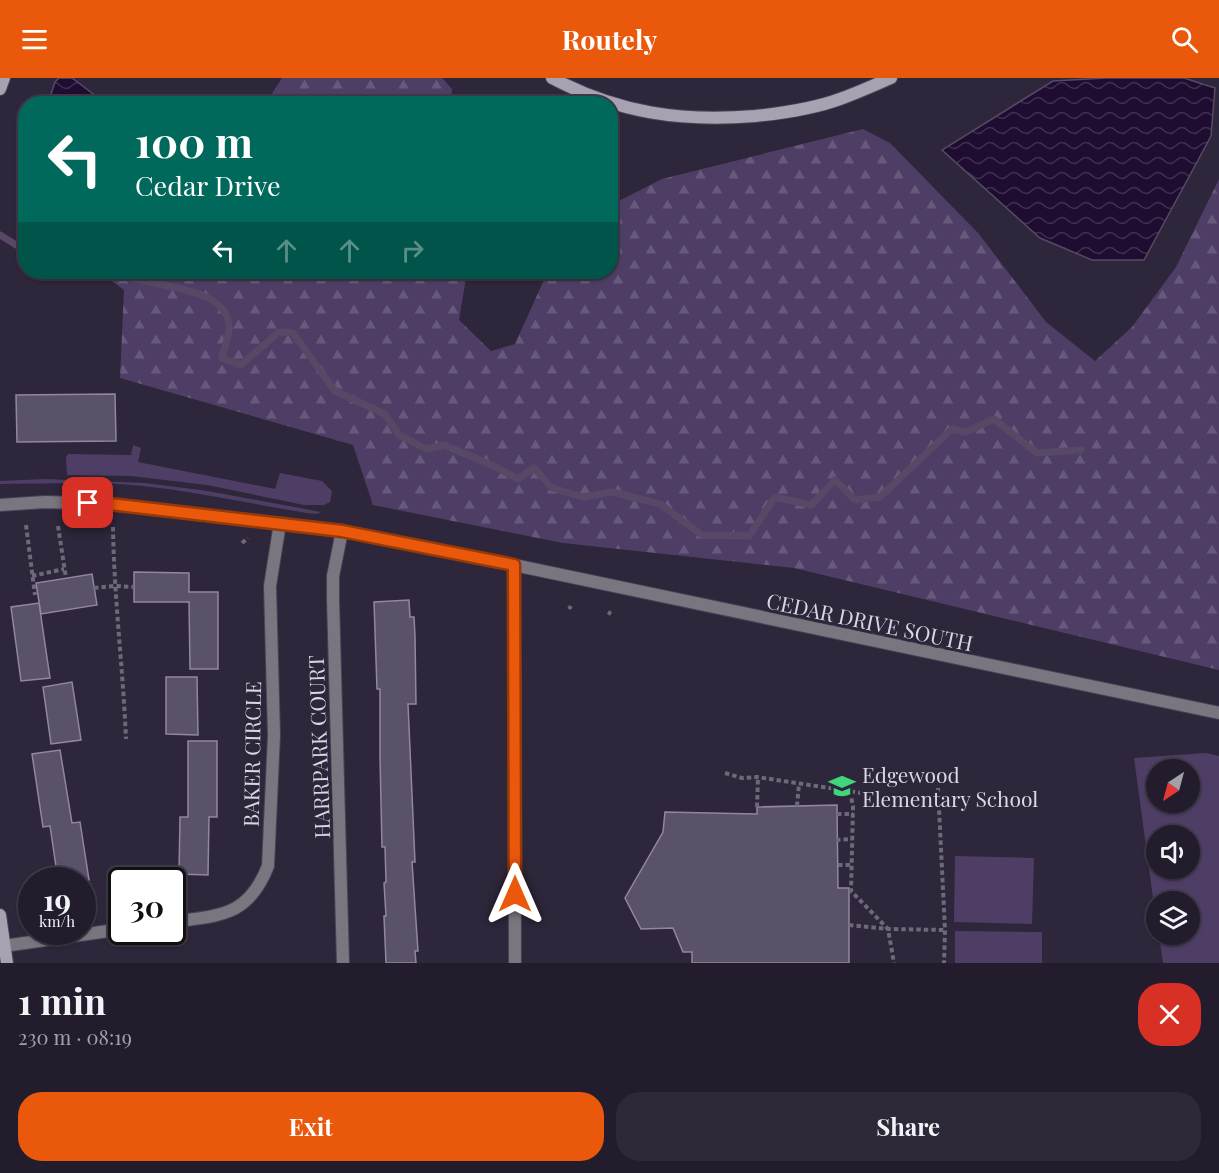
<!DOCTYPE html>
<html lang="en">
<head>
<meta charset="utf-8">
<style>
	body { margin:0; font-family:"Playfair Display",serif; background:#2e2938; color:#f1f3f6; height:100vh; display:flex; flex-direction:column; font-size:22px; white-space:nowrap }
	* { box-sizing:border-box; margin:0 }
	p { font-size:20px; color:#a2a1a9 }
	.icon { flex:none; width:33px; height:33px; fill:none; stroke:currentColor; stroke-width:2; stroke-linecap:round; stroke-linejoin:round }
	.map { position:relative; height:885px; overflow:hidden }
	.drawer { display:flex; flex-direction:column; background:#221c2c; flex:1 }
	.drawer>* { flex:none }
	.banner { position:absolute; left:18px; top:18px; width:600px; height:183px; border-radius:24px; box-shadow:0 2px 4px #0004,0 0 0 2px #3f3a48; background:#00695c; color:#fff; overflow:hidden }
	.needle { width:39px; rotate:216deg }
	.controls { position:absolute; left:1146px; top:681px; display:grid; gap:12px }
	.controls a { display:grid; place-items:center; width:54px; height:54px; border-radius:50%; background:#221c2c; box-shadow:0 2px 4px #0004,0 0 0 2px #3f3a48; font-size:30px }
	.speed { position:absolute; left:18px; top:789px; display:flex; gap:12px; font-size:30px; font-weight:700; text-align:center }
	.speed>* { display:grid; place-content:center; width:78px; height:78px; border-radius:50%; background:#221c2c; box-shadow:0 2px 4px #0004,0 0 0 2px #3f3a48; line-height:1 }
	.speed small { font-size:15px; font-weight:400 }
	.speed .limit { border:3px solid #111; border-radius:9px; background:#fff; color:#111 }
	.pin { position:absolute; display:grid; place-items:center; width:51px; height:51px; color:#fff; margin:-26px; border-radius:12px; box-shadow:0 3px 9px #0006 }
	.me { position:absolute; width:66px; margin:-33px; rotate:0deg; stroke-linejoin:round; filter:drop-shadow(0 0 4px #0008) }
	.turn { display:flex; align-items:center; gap:21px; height:126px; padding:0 18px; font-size:27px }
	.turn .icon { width:78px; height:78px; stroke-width:2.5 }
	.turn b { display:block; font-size:42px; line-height:51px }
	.lanes { display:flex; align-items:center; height:57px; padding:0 18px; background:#0003; justify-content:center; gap:30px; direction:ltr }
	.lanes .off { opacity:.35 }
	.round { display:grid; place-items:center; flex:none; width:63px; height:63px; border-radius:24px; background:#2e2938 }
	.head { display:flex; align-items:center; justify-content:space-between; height:102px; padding:0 18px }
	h1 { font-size:36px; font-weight:700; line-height:45px }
	.primary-button { display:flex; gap:12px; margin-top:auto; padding:12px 18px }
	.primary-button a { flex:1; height:69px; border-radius:24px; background:#ea580c; color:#fff; font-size:24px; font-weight:700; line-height:69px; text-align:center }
	.primary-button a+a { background:#2e2938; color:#f1f3f6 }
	header { display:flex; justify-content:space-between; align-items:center; height:78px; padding:0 18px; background:#ea580c; color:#fff; font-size:27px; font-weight:700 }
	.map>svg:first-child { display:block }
	.green { fill:#4e3e66; fill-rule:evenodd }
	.forest { fill:url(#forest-firs) }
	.water { fill:url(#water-waves); stroke:#574966; stroke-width:1.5 }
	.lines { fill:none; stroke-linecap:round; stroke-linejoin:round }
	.stream { stroke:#574966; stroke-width:7 }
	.building { fill:#5a5268; stroke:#9188a0; stroke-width:1.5 }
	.street-casing { stroke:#4a4255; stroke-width:14 }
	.secondary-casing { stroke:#4a4255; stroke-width:14 }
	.path { stroke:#6f6879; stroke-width:4; stroke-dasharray:4.5 3; stroke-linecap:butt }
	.street { stroke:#7a7680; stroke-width:12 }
	.secondary { stroke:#a7a1b1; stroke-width:12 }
	.route-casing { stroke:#983908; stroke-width:15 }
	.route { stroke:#ea580c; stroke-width:10 }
	.labels { text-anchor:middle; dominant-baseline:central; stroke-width:6; stroke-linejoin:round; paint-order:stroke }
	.street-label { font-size:21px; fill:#dbd6e3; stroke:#2e263a }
	.poi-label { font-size:21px; fill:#dbd6e3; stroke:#2e263a; text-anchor:start }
</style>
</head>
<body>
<header><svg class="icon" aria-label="menu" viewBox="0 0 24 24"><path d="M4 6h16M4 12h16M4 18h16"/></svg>Routely<svg class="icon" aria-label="search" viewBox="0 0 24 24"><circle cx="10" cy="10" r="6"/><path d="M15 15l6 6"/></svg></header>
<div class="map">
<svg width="1219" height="885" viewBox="0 0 1219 885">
	<defs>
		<pattern id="forest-firs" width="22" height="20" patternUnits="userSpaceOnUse" patternTransform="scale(1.5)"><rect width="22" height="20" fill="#4e3e66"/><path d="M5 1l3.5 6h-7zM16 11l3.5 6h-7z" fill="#67597c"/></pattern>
		<pattern id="water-waves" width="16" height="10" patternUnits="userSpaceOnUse" patternTransform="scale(1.5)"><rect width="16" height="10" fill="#1e0d31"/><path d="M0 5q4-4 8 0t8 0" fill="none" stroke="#3e304f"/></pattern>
	</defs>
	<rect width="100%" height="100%" fill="#2e263a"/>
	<path class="green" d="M 133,367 L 141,370 L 138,384 L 275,411 L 280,395 L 322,403 L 332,413 L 330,424 L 324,427 L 304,427 L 207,407 L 131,398 L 67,397 L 66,379 L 68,376 L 131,377 Z
		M 45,401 L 145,405 L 208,413 L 321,434 L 317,436 L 307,435 C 252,426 198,414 143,408 C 95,403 48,406 0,406 L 0,403 Z
		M 1206,675 L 1219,678 L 1219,885 L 1163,885 L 1159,857 L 1190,856 L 1190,824 L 1156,824 L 1156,842 L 1134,680 ZM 1156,692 L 1190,692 L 1190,724 L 1156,724 ZM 1156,758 L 1190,758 L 1190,790 L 1156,790 Z
		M 955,778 L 1034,780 L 1032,846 L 954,844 Z
		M 955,853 L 1042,854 L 1042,885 L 955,885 Z"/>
	<path class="forest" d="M 282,0 L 442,0 L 452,11 L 451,25 L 266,25 Z
		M 863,51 L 890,65 L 979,156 L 1046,244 L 1095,283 L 1132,249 L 1176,189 L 1219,101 L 1219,592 L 794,490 L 563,465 L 373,427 L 353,367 L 120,300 L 124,212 L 100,194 L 467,194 L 459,242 L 491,273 L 515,266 L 543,204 L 551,194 L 610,194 L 611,127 L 662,101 Z"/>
	<path class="water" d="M 59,0 L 72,0 L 105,25 L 48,25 L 55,4 Z
		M 1106,0 L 1184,0 L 1215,10 L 1211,58 L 1144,182 L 1092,182 L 1040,160 L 942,72 L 1053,3 Z"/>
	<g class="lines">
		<path class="stream" d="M 0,157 L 26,173
			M 115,194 C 144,210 225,205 229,247 C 230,257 224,270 222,280 L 241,287 L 279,254 L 293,255 L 335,313 L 385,336 L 399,357 L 426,371 L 444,367 L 494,388 L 518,401 L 534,390 L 552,410 L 583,419 L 612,414 L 660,426 L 702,457 L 749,458 L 775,419 L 811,427 L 835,402 L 855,422 L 880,419 L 952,351 L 966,354 L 994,341 L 1037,375 L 1081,372"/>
	</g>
	<path class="building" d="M 115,316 L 116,363 L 17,364 L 16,317 Z
		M 134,494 L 189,495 L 189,514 L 218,514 L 218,591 L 190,591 L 189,524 L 134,524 Z
		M 92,496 L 97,527 L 41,536 L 36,505 Z
		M 409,522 L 410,539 L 414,539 L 415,558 L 416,626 L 408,626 L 415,784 L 412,784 L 418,873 L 415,873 L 416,885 L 386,885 L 384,838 L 386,838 L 384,805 L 386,804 L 385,769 L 382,769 L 380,680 L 380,611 L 377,611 L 374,524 Z
		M 39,525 L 50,600 L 21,603 L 11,529 Z
		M 166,599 L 197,599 L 198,657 L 166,656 Z
		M 72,604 L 81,662 L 51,666 L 43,609 Z
		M 188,663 L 217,663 L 217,739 L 209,739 L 208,797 L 179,796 L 180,739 L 188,739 Z
		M 60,672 L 72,745 L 80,744 L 89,802 L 58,802 L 50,748 L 43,749 L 32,676 Z
		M 837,727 L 838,810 L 849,810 L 849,885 L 692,885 L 692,874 L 683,874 L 673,850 L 641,851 L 625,820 L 663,754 L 665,734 L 757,736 L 757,729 Z"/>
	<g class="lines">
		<g class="street-casing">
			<path id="street" d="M 0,427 L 45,424 L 110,426 L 342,453 L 514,487 L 1219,635
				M 342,453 L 333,498 L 333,521 L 343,885
				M 514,487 L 515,885
				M 172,844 C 220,837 248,839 268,788 L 274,657 L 270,508 L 280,445
				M 4,868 L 122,851"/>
		</g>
		<g class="secondary-casing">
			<path id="secondary" d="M 552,0 C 618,35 681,44 755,38 C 784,35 813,31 840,21 C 857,15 874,7 891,0
				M 0,11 L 4,0
				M 0,837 L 7,885"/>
		</g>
		<path class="path" d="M 26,447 L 35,517
			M 58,448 L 66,500
			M 113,449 C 114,520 123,590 126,661
			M 242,465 L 248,460
			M 32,498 L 64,491
			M 94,510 L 114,508 L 134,509
			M 569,531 L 571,528
			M 608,534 L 611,536
			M 725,695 L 742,700 L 757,699 L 875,717
			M 938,710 L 945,852 L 944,885
			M 850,713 L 853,729 L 851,813 L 888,851 L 894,885
			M 797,728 L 799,706
			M 757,729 L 758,700
			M 837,736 L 853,736
			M 836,762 L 852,761
			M 838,787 L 852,787
			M 849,847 L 888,851 L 945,852"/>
		<use href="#street" class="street"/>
		<use href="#secondary" class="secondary"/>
	</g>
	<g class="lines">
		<g class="route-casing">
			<path id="route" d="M 88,425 L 110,426 L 342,453 L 514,487 L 515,816"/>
		</g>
		<use href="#route" class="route"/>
	</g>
	<defs>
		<g id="school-bare" transform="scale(2.07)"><path d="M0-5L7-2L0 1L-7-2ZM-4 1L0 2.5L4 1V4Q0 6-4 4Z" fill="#40d77c" stroke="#2e263a" stroke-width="2.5" paint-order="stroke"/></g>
	</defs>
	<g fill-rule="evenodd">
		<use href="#school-bare" x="842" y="708"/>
	</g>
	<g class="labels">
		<g class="street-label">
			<text transform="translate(870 543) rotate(12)">CEDAR DRIVE SOUTH</text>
			<text transform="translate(318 669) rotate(-92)">HARRPARK COURT</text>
			<text transform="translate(251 676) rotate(-89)">BAKER CIRCLE</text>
		</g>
		<g class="poi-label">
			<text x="862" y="696">Edgewood<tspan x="862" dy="24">Elementary School</tspan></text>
		</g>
	</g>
</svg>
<div class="controls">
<a><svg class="needle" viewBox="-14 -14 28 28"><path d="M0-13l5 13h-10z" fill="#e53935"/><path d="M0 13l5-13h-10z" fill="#a2a1a9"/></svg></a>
<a><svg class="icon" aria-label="sound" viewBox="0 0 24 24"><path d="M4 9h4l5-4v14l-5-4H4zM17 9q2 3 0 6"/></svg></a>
<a><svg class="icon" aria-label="layers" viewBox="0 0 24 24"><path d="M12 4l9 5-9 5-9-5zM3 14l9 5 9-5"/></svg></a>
</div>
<div class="speed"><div>19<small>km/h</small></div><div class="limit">30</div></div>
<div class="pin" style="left:88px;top:425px;background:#d93025"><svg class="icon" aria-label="arrive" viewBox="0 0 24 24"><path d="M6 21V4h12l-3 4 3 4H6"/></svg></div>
<svg class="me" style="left:515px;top:816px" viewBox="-20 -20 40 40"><path d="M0-17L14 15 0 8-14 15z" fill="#ea580c" stroke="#fff" stroke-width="4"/></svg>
<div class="banner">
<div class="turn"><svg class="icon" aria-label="left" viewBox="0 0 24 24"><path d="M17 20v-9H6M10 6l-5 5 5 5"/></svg><div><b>100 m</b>Cedar Drive</div></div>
<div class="lanes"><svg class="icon" aria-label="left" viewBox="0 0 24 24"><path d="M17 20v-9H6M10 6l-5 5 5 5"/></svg><svg class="icon off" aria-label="ahead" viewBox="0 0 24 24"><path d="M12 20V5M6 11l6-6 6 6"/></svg><svg class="icon off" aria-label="ahead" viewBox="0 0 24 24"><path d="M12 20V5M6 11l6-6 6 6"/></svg><svg class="icon off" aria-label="right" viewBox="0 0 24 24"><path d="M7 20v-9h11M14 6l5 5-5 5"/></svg></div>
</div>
</div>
<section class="drawer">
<div class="head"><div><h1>1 min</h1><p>230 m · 08:19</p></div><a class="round" style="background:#d93025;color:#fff"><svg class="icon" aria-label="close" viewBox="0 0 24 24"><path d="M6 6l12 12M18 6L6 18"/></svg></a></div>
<div class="primary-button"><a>Exit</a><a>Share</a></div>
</section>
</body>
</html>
